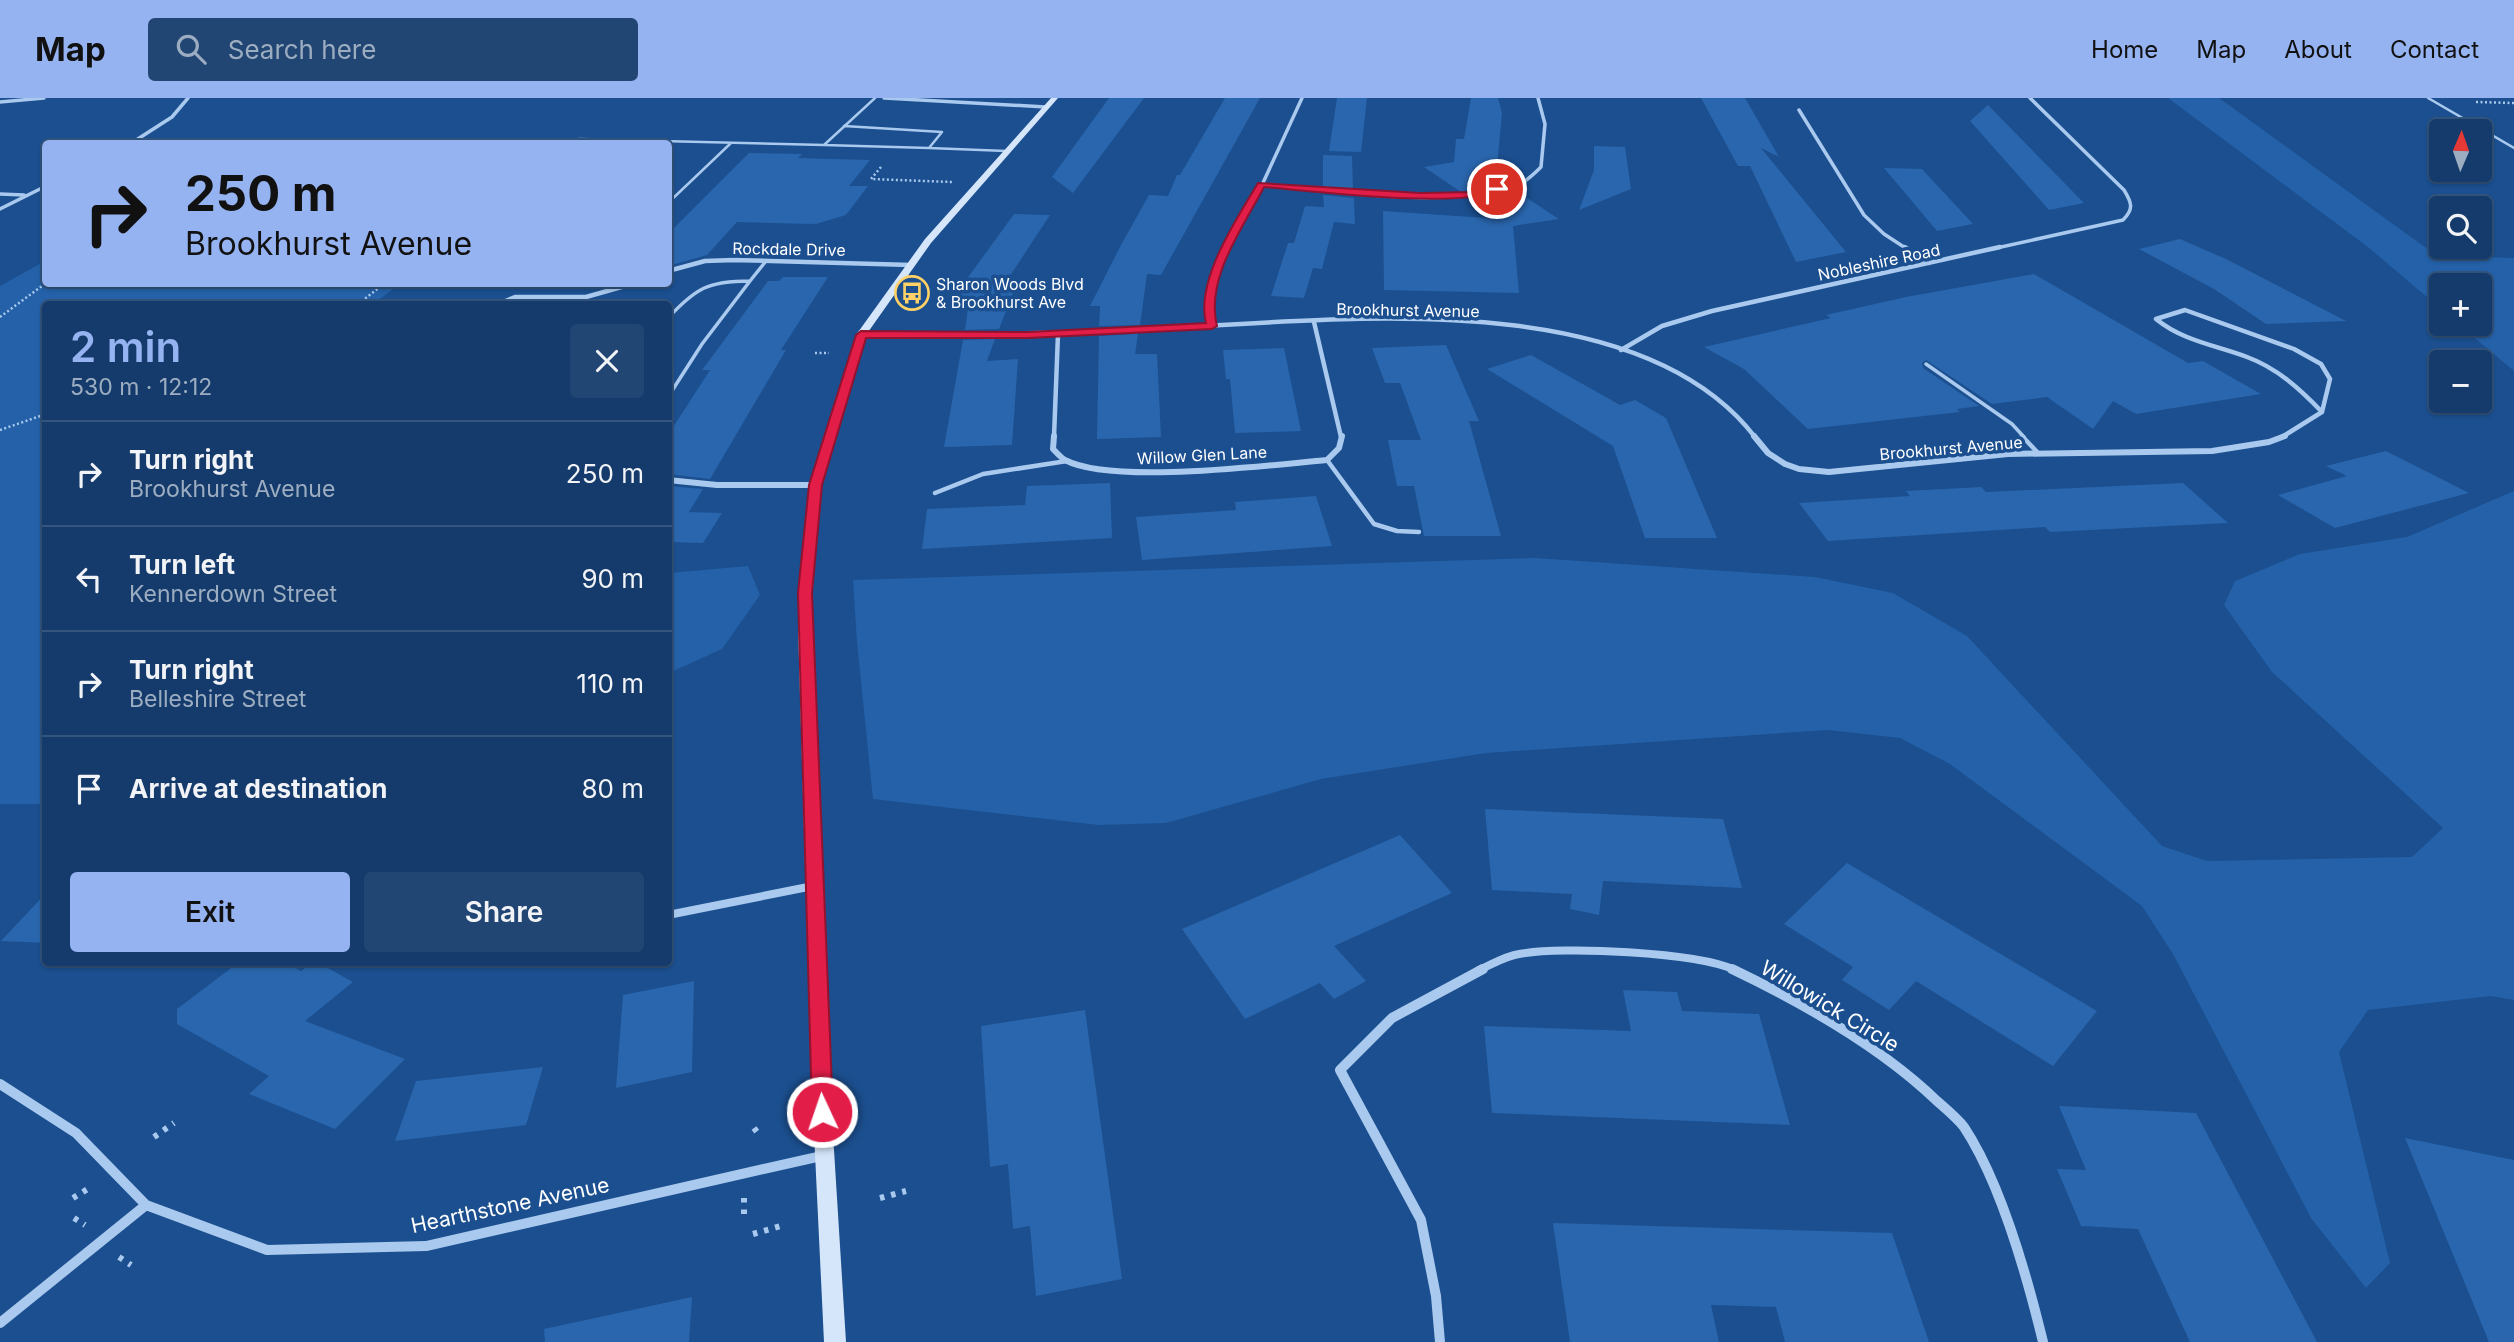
<!DOCTYPE html>
<html lang="en">
<head>
<meta charset="utf-8">
<style>
	body { margin:0; font-family:Inter,sans-serif; background:#214673; color:#f1f3f6; height:100vh; display:flex; flex-direction:column; font-size:26px; white-space:nowrap }
	* { box-sizing:border-box; margin:0 }
	p { font-size:23px; color:#9dadc1 }
	.icon { flex:none; width:38px; height:38px; fill:none; stroke:currentColor; stroke-width:2; stroke-linecap:round; stroke-linejoin:round }
	.map { position:relative; flex:1; overflow:hidden }
	.details { position:absolute; left:42px; top:203px; width:630px; height:665px; display:flex; flex-direction:column; background:#143b6b; border-radius:7px; box-shadow:0 2px 5px #0004,0 0 0 2px #33557e }
	.details>* { flex:none }
	.banner { position:absolute; left:42px; top:42px; width:630px; height:147px; border-radius:7px; box-shadow:0 2px 5px #0004,0 0 0 2px #33557e; background:#95b2f1; color:#111; overflow:hidden }
	.needle { width:46px; rotate:2deg }
	.buttons { position:absolute; left:2429px; top:21px; display:grid; gap:14px }
	.buttons a { display:grid; place-items:center; width:63px; height:63px; border-radius:7px; background:#143b6b; box-shadow:0 2px 5px #0004,0 0 0 2px #33557e; font-size:35px }
	.pin { position:absolute; display:grid; place-items:center; width:60px; height:60px; color:#fff; margin:-30px; border:4px solid #fff; border-radius:50%; box-shadow:0 2px 7px #0007 }
	.me { position:absolute; width:77px; margin:-38px; rotate:357deg; stroke-linejoin:round; filter:drop-shadow(0 0 5px #0008) }
	.turn { display:flex; align-items:center; gap:24px; height:147px; padding:0 28px; font-size:32px }
	.turn .icon { width:91px; height:91px; stroke-width:2.5 }
	.turn b { display:block; font-size:49px; line-height:60px }
	.round { display:grid; place-items:center; flex:none; width:74px; height:74px; border-radius:7px; background:#214673 }
	.head { display:flex; align-items:center; justify-content:space-between; height:119px; padding:0 28px }
	h1 { font-size:42px; font-weight:600; line-height:52px; color:#95b2f1 }
	.button { display:flex; gap:14px; margin-top:auto; padding:14px 28px }
	.button a { flex:1; height:80px; border-radius:7px; background:#95b2f1; color:#111; font-size:28px; font-weight:600; line-height:80px; text-align:center }
	.button a+a { background:#214673; color:#f1f3f6 }
	ul { padding:0; list-style:none }
	li { display:flex; align-items:center; gap:21px; height:105px; padding:0 28px; border-top:2px solid #33557e }
	li div { flex:1 }
	li b { display:block; font-size:26px }
	li em { font-style:normal }
	header { display:flex; align-items:center; gap:42px; box-sizing:border-box; height:98px; padding:0 35px; background:#95b2f1; color:#111 }
	header strong { font-size:33px }
	nav { display:flex; gap:38px; margin-inline-start:auto; font-size:24px }
	.search { width:490px; height:63px; background:#214673; display:flex; align-items:center; gap:18px; box-sizing:border-box; padding:0 24px; border-radius:7px; color:#9dadc1; font-size:26px }
	.map>svg:first-child { display:block }
	.green { fill:#2461a8 }
	.building { fill:#2a66ad }
	.lines { fill:none; stroke-linecap:round; stroke-linejoin:round }
	.path-far1 { stroke:#a9c9ee; stroke-width:2.5; stroke-dasharray:2 2.5; stroke-linecap:butt }
	.path { stroke:#a9c9ee; stroke-width:6; stroke-dasharray:4.5 7; stroke-linecap:butt }
	.lane-far2 { stroke:#a9c9ee; stroke-width:2.5 }
	.lane-far1 { stroke:#a9c9ee; stroke-width:3.5 }
	.lane { stroke:#a9c9ee; stroke-width:4.5 }
	.street-far4 { stroke:#a9c9ee; stroke-width:3.5 }
	.street-far3 { stroke:#a9c9ee; stroke-width:4.5 }
	.street-far2 { stroke:#a9c9ee; stroke-width:6 }
	.street-far1 { stroke:#a9c9ee; stroke-width:8 }
	.street { stroke:#a9c9ee; stroke-width:10 }
	.secondary { fill:#d6e6fa; fill-rule:evenodd }
	.route { fill:#e11d48; stroke:#92132f; stroke-width:2 }
	.labels { text-anchor:middle; dominant-baseline:central; stroke-width:7; stroke-linejoin:round; paint-order:stroke }
	.far-street-label { font-size:16px; fill:#fff; stroke:#1b4f8f }
	.far-poi-label { font-size:16px; fill:#fff; stroke:#1b4f8f; text-anchor:start }
	.near-street-label { font-size:21px; fill:#fff; stroke:#1b4f8f }
</style>
</head>
<body>
<header>
<strong>Map</strong>
<div class="search"><svg class="icon" aria-label="search" viewBox="0 0 24 24"><circle cx="10" cy="10" r="6"/><path d="M15 15l6 6"/></svg>Search here</div>
<nav><a>Home</a><a>Map</a><a>About</a><a>Contact</a></nav>
</header>
<div class="map">
<svg width="2514" height="1244" viewBox="0 0 2514 1244">
	<rect width="100%" height="100%" fill="#1b4f8f"/>
	<path class="green" d="M 2168,0 L 2219,0 L 2433,155 L 2447,158 L 2514,160 L 2514,273 L 2458,226 L 2480,226 L 2480,187 L 2441,187 L 2441,211 L 2368,149 Z
		M 45,163 L 46,186 L 400,186 L 373,206 L 46,206 L 45,706 L 0,706 L 0,188 Z
		M 2514,393 L 2514,902 L 2491,898 L 2368,912 L 2339,954 L 2390,1165 L 2366,1190 L 2311,1120 L 2173,856 L 2142,808 L 1950,666 L 1900,640 L 1828,632 L 1486,655 L 1321,681 L 1166,725 L 1099,727 L 873,701 L 857,544 L 853,482 L 1535,460 L 1815,479 L 1893,495 L 1967,538 L 2162,748 L 2207,763 L 2412,759 L 2443,730 L 2272,574 L 2224,507 L 2235,483 L 2300,456 L 2407,439 Z
		M 748,468 L 760,497 L 722,551 L 669,575 L 669,475 Z"/>
	<path class="building" d="M 1109,0 L 1144,0 L 1073,95 L 1052,79 Z
		M 1225,0 L 1260,0 L 1161,177 L 1147,176 L 1140,227 L 1099,228 L 1100,208 L 1090,208 L 1121,147 L 1149,97 L 1168,98 L 1177,77 L 1180,77 Z
		M 1337,0 L 1367,0 L 1361,54 L 1329,53 Z
		M 1471,0 L 1498,0 L 1502,15 L 1496,80 L 1505,86 L 1461,94 L 1424,69 L 1454,64 L 1456,41 L 1464,41 Z
		M 1701,0 L 1745,0 L 1779,59 L 1761,50 L 1846,154 L 1796,164 L 1750,68 L 1738,68 Z
		M 1988,7 L 2084,105 L 2049,112 L 1970,23 Z
		M 1594,48 L 1625,49 L 1631,91 L 1579,112 L 1594,72 Z
		M 749,55 L 802,56 L 798,60 L 870,62 L 849,88 L 868,88 L 846,117 L 816,126 L 737,124 L 707,157 L 668,168 L 668,136 Z
		M 1323,57 L 1352,58 L 1353,91 L 1323,89 Z
		M 1884,70 L 1922,71 L 1973,126 L 1937,133 Z
		M 1515,92 L 1559,121 L 1513,128 L 1519,195 L 1384,192 L 1383,113 L 1501,121 L 1472,102 Z
		M 1323,97 L 1354,100 L 1355,126 L 1334,124 L 1322,171 L 1313,170 L 1304,200 L 1271,198 L 1288,145 L 1294,145 L 1305,108 L 1324,109 Z
		M 1014,116 L 1050,117 L 1000,193 L 1014,193 L 999,231 L 965,232 L 968,211 L 945,211 Z
		M 2180,141 L 2228,162 L 2346,223 L 2266,226 L 2214,191 L 2139,151 Z
		M 2034,176 L 2188,265 L 2203,263 L 2261,296 L 2136,316 L 2113,303 L 2093,331 L 2047,299 L 1992,306 L 1926,262 L 1922,265 L 1923,270 L 1979,308 L 1957,311 L 1960,314 L 1808,331 L 1744,271 L 1704,249 L 1831,220 L 1826,217 L 1906,199 Z
		M 783,179 L 828,179 L 781,252 L 786,252 L 710,381 L 668,376 L 668,337 L 710,272 L 702,272 L 768,183 L 779,183 Z
		M 1138,236 L 1135,256 L 1157,256 L 1161,339 L 1097,341 L 1099,238 Z
		M 995,241 L 987,263 L 1018,261 L 1012,347 L 944,349 L 963,242 Z
		M 1446,247 L 1479,323 L 1469,323 L 1501,438 L 1424,438 L 1414,388 L 1397,388 L 1388,342 L 1421,342 L 1400,285 L 1385,285 L 1372,250 Z
		M 1284,250 L 1301,333 L 1235,335 L 1230,281 L 1226,281 L 1223,252 Z
		M 1531,257 L 1620,307 L 1635,302 L 1666,320 L 1717,440 L 1645,440 L 1613,348 L 1487,271 Z
		M 2386,353 L 2469,395 L 2335,430 L 2278,397 L 2347,378 L 2326,368 Z
		M 1110,385 L 1112,440 L 922,451 L 927,411 L 1025,407 L 1027,388 Z
		M 2183,385 L 2228,425 L 2050,434 L 2045,429 L 1828,443 L 1799,405 L 1910,398 L 1906,393 L 1981,389 L 1986,394 Z
		M 668,388 L 703,391 L 689,414 L 722,415 L 703,445 L 670,444 L 668,447 Z
		M 1316,398 L 1332,448 L 1142,462 L 1136,419 L 1236,412 L 1235,404 Z
		M 1485,711 L 1723,721 L 1742,790 L 1603,783 L 1599,817 L 1570,811 L 1572,796 L 1492,792 Z
		M 1400,737 L 1452,795 L 1334,848 L 1366,883 L 1334,901 L 1320,885 L 1245,921 L 1182,831 Z
		M 1847,765 L 2097,913 L 2053,968 L 1916,883 L 1889,912 L 1842,882 L 1853,869 L 1784,826 Z
		M 46,795 L 46,845 L 1,843 Z
		M 239,864 L 285,864 L 301,873 L 313,864 L 317,864 L 353,884 L 305,923 L 405,961 L 335,1031 L 249,996 L 269,978 L 177,926 L 177,911 Z
		M 694,883 L 692,974 L 616,990 L 623,897 Z
		M 1623,892 L 1677,894 L 1682,913 L 1759,916 L 1790,1027 L 1492,1015 L 1484,928 L 1631,933 Z
		M 1085,912 L 1122,1181 L 1036,1198 L 1030,1128 L 1013,1131 L 1008,1066 L 990,1069 L 981,928 Z
		M 543,969 L 526,1027 L 395,1043 L 416,983 Z
		M 2059,1008 L 2196,1015 L 2317,1244 L 2190,1244 L 2138,1131 L 2081,1128 L 2057,1071 L 2086,1072 Z
		M 2405,1040 L 2514,1062 L 2514,1244 L 2489,1244 Z
		M 1553,1125 L 1892,1135 L 1929,1244 L 1785,1244 L 1776,1209 L 1711,1207 L 1719,1244 L 1570,1244 Z
		M 692,1199 L 689,1244 L 545,1244 L 544,1231 Z"/>
	<g class="lines">
		<path class="path-far1" d="M 2476,4 L 2514,5
			M 881,69 L 871,81 L 952,84
			M 358,206 L 384,186
			M 0,219 L 46,185
			M 815,255 L 829,255
			M 0,332 L 46,316"/>
		<path class="path" d="M 754,1030 L 760,1038
			M 154,1039 L 174,1025
			M 73,1100 L 91,1089
			M 744,1100 L 744,1117
			M 880,1100 L 906,1093
			M 74,1120 L 85,1127
			M 753,1136 L 784,1127
			M 119,1159 L 131,1167"/>
		<path class="lane-far2" d="M 2428,0 L 2514,50
			M 844,28 L 942,34 L 929,50 L 1006,53
			M 573,46 L 579,41 L 824,47 L 875,0
			M 824,47 L 929,50
			M 668,105 L 731,45"/>
		<path class="lane-far1" d="M 668,220 C 696,190 708,183 750,183 L 766,163
			M 1926,266 L 2012,326 L 2024,339
			M 668,299 L 702,246 L 750,183"/>
		<path class="lane" d="M 2022,338 L 2038,355
			M 1327,362 L 1374,426 L 1397,433 L 1419,434
			M 935,395 L 983,376 L 1067,363"/>
		<path class="street-far4" d="M 884,0 L 1046,9
			M 0,4 L 44,0
			M 1799,12 L 1864,117 L 1884,136 L 1907,151
			M 130,46 L 172,19 L 188,0
			M 1262,87 C 1327,92 1462,113 1520,86 C 1528,82 1535,75 1541,69 L 1545,26 L 1538,0
			M 0,96 L 24,97
			M 0,111 L 46,88
			M 1227,151 L 1262,87 L 1302,0
			M 1992,151 L 2123,122 C 2134,111 2132,105 2124,92 L 2030,0"/>
		<path class="street-far3" d="M 1905,149 L 1929,165
			M 668,173 L 705,163 L 734,162 L 911,167
			M 498,206 L 515,199 L 586,199 L 632,186
			M 2185,212 L 2294,251 L 2321,266 L 2330,281 L 2322,314 C 2300,291 2277,270 2247,259 C 2215,247 2183,243 2156,221 Z
			M 1314,224 L 1341,339
			M 1212,228 C 1205,201 1215,173 1228,149
			M 861,237 C 958,238 1055,235 1152,231 C 1327,223 1635,183 1755,339
			M 1621,252 L 1662,228 L 1712,213 L 2000,149
			M 1054,339 L 1058,236
			M 2282,339 L 2322,314"/>
		<path class="street-far2" d="M 1054,338 L 1053,351 C 1057,355 1060,359 1065,362 C 1112,387 1269,367 1327,362 L 1339,350 L 1342,338
			M 1754,338 L 1768,355 L 1785,366 L 1799,371 L 1829,374 L 2008,356 L 2212,353 L 2269,344 L 2285,338
			M 668,382 L 717,387 L 815,387"/>
		<path class="street-far1" d="M 668,817 L 813,788
			M 1479,872 C 1491,867 1505,858 1519,856 C 1562,848 1696,854 1735,872"/>
		<path class="street" d="M 1732,871 C 1801,904 1882,950 1937,1003 C 1946,1011 1957,1020 1964,1029 C 2001,1085 2027,1178 2043,1244
			M 0,986 L 76,1035 L 146,1107 L 267,1152 L 426,1148 L 821,1058
			M 0,1225 L 146,1107
			M 1440,1244 L 1436,1198 L 1421,1122 L 1340,972 L 1392,920 L 1483,871"/>
		<path class="secondary" d="M 1051,0 L 1058,0 L 931,145 L 866,237 L 821,387 L 810,528 L 829,972 L 846,1244 L 824,1244 L 811,972 L 798,528 L 809,387 L 856,237 L 925,141 Z"/>
	</g>
	<path class="route" d="M 1258,85 L 1420,95 L 1475,94 L 1497,89 L 1502,91 C 1467,112 1312,93 1264,89 C 1243,130 1205,180 1217,228 L 1212,231 L 1028,240 L 866,240 L 822,387 L 812,495 L 833,1014 L 830,1021 L 822,1023 L 815,1021 L 812,1014 L 798,495 L 809,387 L 856,237 L 861,233 L 1028,234 L 1206,225 C 1195,183 1237,120 1258,85 Z"/>
	<defs>
		<g id="bus-ring" transform="scale(1.75)"><circle r="9.5" fill="#1b4f8f" stroke="#ffd166" stroke-width="1.5"/><path d="M-5-6H5V4H4V6H2V4H-2V6H-4V4H-5ZM-3.5-4V0h7V-4ZM-3.5 1.2v1.5H-2V1.2ZM2 1.2v1.5H3.5V1.2Z" fill="#ffd166"/></g>
	</defs>
	<g fill-rule="evenodd">
		<use href="#bus-ring" x="912" y="195"/>
	</g>
	<g class="labels">
		<g class="far-street-label">
			<text transform="translate(789 151) rotate(1)">Rockdale Drive</text>
			<text transform="translate(1879 164) rotate(-12)">Nobleshire Road</text>
			<text transform="translate(1408 212) rotate(1)">Brookhurst Avenue</text>
			<text transform="translate(1951 350) rotate(-5)">Brookhurst Avenue</text>
			<text transform="translate(1202 357) rotate(-3)">Willow Glen Lane</text>
		</g>
		<g class="far-poi-label">
			<text x="936" y="186">Sharon Woods Blvd<tspan x="936" dy="18">&amp; Brookhurst Ave</tspan></text>
		</g>
		<g class="near-street-label">
			<text transform="translate(1830 908) rotate(31)">Willowick Circle</text>
			<text transform="translate(510 1107) rotate(-12)">Hearthstone Avenue</text>
		</g>
	</g>
</svg>
<div class="buttons">
<a><svg class="needle" viewBox="-14 -14 28 28"><path d="M0-13l5 13h-10z" fill="#e53935"/><path d="M0 13l5-13h-10z" fill="#9dadc1"/></svg></a>
<a><svg class="icon" aria-label="search" viewBox="0 0 24 24"><circle cx="10" cy="10" r="6"/><path d="M15 15l6 6"/></svg></a>
<a>+</a>
<a>−</a>
</div>
<div class="pin" style="left:1497px;top:91px;background:#d93025"><svg class="icon" aria-label="arrive" viewBox="0 0 24 24"><path d="M6 21V4h12l-3 4 3 4H6"/></svg></div>
<svg class="me" style="left:822px;top:1014px" viewBox="-20 -20 40 40"><circle r="17" fill="#e11d48" stroke="#fff" stroke-width="3"/><path d="M0-11L8 9 0 5-8 9z" fill="#fff"/></svg>
<div class="banner">
<div class="turn"><svg class="icon" aria-label="right" viewBox="0 0 24 24"><path d="M7 20v-9h11M14 6l5 5-5 5"/></svg><div><b>250 m</b>Brookhurst Avenue</div></div>
</div>
<section class="details">
<div class="head"><div><h1>2 min</h1><p>530 m · 12:12</p></div><a class="round"><svg class="icon" aria-label="close" viewBox="0 0 24 24"><path d="M6 6l12 12M18 6L6 18"/></svg></a></div>
<ul>
<li><svg class="icon" aria-label="right" viewBox="0 0 24 24"><path d="M7 20v-9h11M14 6l5 5-5 5"/></svg><div><b>Turn right</b><p>Brookhurst Avenue</p></div><em>250 m</em></li>
<li><svg class="icon" aria-label="left" viewBox="0 0 24 24"><path d="M17 20v-9H6M10 6l-5 5 5 5"/></svg><div><b>Turn left</b><p>Kennerdown Street</p></div><em>90 m</em></li>
<li><svg class="icon" aria-label="right" viewBox="0 0 24 24"><path d="M7 20v-9h11M14 6l5 5-5 5"/></svg><div><b>Turn right</b><p>Belleshire Street</p></div><em>110 m</em></li>
<li><svg class="icon" aria-label="arrive" viewBox="0 0 24 24"><path d="M6 21V4h12l-3 4 3 4H6"/></svg><div><b>Arrive at destination</b></div><em>80 m</em></li>
</ul>
<div class="button"><a>Exit</a><a>Share</a></div>
</section>
</div>
</body>
</html>
